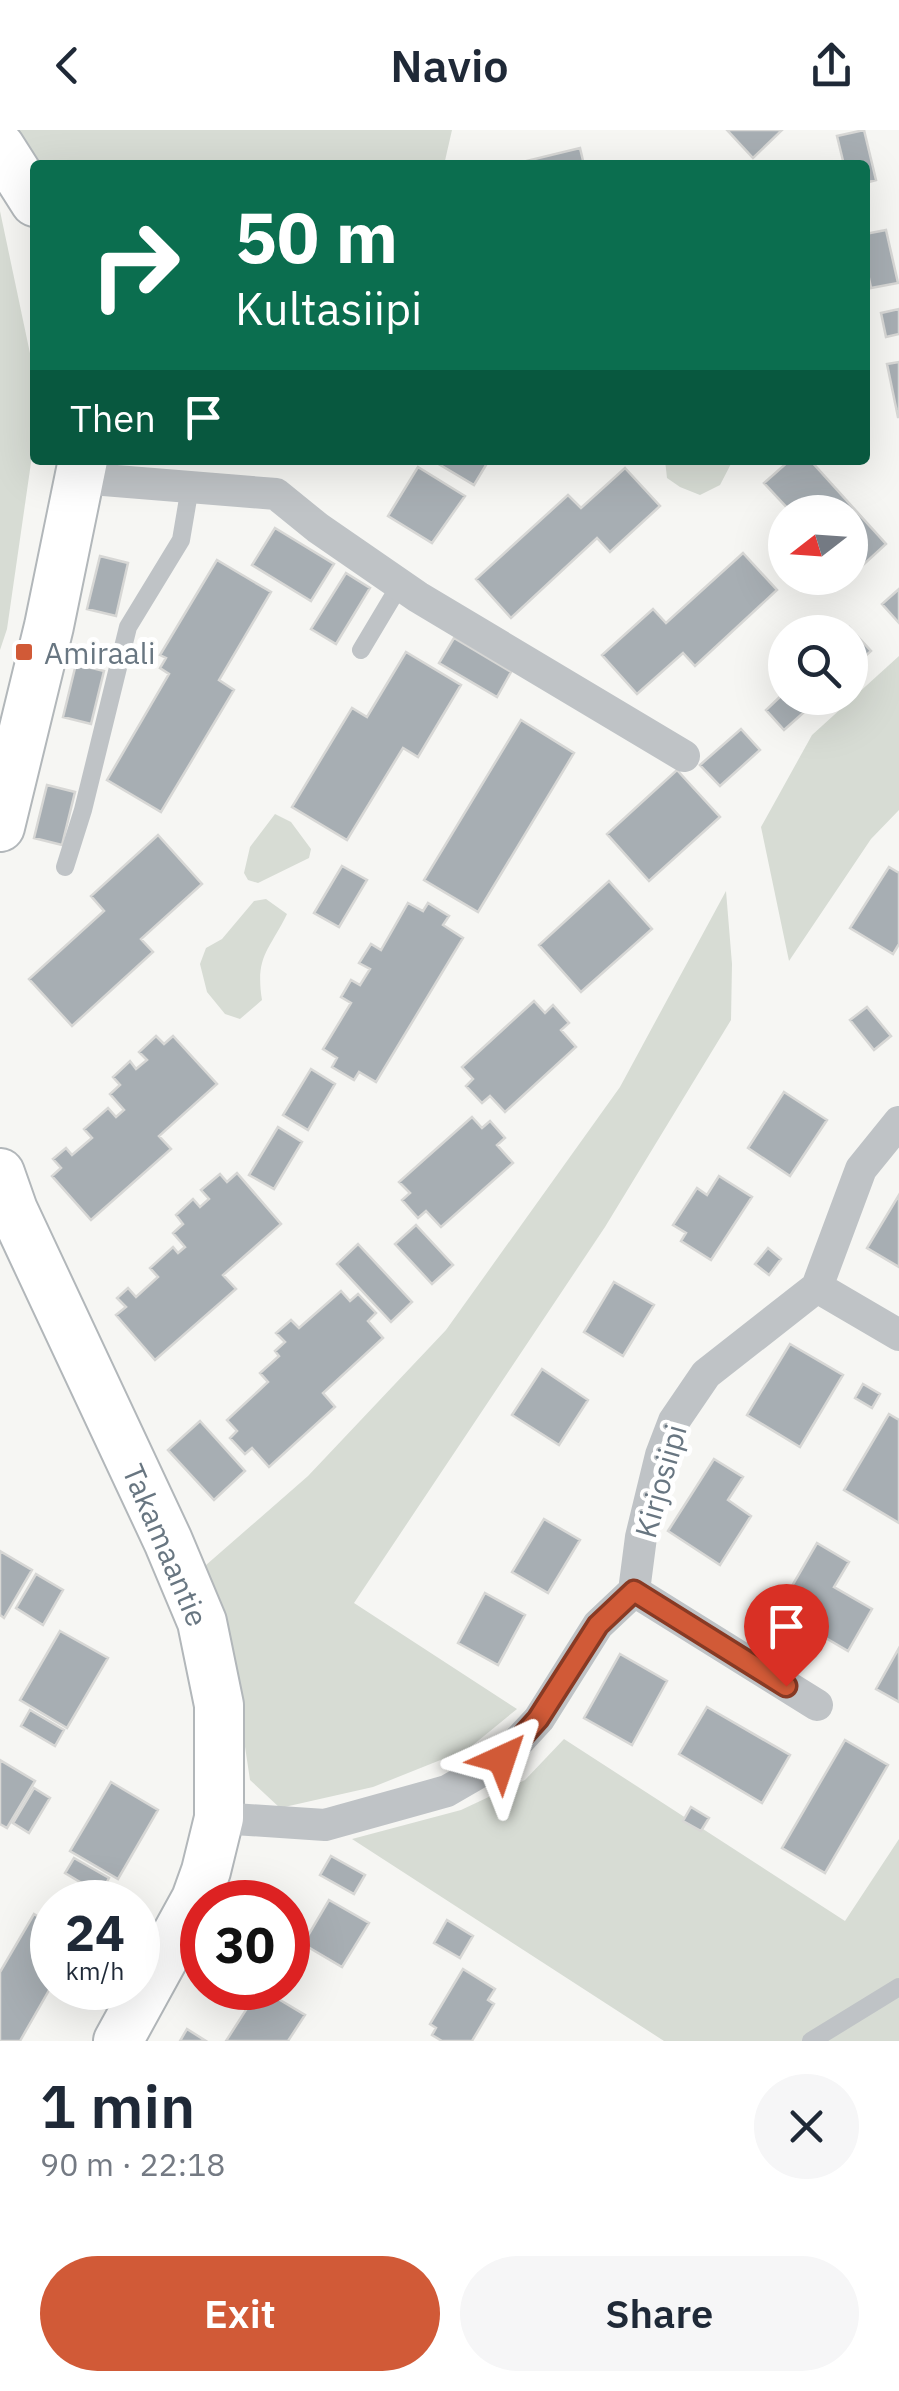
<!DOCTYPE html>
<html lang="en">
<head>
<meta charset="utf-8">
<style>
	body { margin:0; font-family:"IBM Plex Sans",sans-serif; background:#f6f6f7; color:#1f2937; height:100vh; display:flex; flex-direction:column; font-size:38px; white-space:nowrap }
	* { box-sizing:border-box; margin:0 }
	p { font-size:32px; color:#747a83 }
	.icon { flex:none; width:55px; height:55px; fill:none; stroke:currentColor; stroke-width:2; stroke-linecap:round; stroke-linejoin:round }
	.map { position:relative; height:1911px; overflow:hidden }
	.details { display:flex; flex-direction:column; background:#fff; flex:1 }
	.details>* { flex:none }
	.guide { position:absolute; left:30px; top:30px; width:840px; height:305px; border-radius:10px; box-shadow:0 10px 40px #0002; background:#0b6e4f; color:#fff; overflow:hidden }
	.needle { width:65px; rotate:253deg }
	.tools { position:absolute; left:768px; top:365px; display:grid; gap:20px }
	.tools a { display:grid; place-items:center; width:100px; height:100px; border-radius:50%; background:#fff; box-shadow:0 10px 40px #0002; font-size:50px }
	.speed { position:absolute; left:30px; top:1750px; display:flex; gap:20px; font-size:50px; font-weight:700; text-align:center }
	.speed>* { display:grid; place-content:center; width:130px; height:130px; border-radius:50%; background:#fff; box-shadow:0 10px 40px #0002; line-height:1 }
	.speed small { font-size:25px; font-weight:400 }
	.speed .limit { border:15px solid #d22; background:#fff; color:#111 }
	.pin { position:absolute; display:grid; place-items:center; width:85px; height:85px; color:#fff; margin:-102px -42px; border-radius:50% 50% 50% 0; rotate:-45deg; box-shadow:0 0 10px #0007 }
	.pin .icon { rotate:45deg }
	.me { position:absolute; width:110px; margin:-55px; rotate:42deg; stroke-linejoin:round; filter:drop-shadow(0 0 8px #0008) }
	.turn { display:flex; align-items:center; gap:35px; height:210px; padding:0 40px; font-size:45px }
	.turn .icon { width:130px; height:130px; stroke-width:2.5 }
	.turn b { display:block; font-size:70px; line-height:85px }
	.then { display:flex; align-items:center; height:95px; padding:0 40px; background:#0003; gap:20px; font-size:38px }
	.round { display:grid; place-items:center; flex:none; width:105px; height:105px; border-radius:52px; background:#f6f6f7 }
	.summary { display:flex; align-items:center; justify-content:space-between; height:170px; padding:0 40px }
	h1 { font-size:60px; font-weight:600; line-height:75px }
	.primary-button { display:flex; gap:20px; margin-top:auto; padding:20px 40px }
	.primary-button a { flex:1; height:115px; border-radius:60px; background:#d15a37; color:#fff; font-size:40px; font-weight:600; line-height:115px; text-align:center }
	.primary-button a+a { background:#f6f6f7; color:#1f2937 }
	header { display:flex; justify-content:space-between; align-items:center; height:130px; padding:0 40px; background:#fff; font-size:45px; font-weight:600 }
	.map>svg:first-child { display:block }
	.green { fill:#d7dcd4 }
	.building { fill:#a7aeb3; stroke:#d7d7d5; stroke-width:2.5 }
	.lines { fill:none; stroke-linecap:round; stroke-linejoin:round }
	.secondary-casing { stroke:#b2b7ba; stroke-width:52 }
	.lane { stroke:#bfc3c6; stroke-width:18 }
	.street { stroke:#bfc3c6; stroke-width:32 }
	.secondary { stroke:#fff; stroke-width:48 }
	.route-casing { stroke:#883a24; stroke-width:25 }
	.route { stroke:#d15a37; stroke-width:18 }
	.poi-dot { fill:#d15a37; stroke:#fff; stroke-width:4 }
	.labels { text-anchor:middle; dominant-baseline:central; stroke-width:10; stroke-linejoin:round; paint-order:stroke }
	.poi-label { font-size:30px; fill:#687681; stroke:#fff; text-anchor:start }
	.street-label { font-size:30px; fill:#687681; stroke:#fff }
</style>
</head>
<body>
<header><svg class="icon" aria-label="back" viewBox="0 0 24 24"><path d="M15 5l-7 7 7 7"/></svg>Navio<svg class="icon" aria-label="share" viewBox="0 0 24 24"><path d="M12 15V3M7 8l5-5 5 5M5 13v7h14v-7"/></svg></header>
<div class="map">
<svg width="899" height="1911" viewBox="0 0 899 1911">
	<rect width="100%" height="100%" fill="#f6f6f3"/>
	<path class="green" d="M 5,0 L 452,0 L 444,35 L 35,35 Z
		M 0,81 L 35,247 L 35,305 L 7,499 L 0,520 Z
		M 665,330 L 733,330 L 720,355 L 700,365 L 680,357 L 667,348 Z
		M 899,526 L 899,680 L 871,709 L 789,831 L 761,697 L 812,605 Z
		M 275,684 L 291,692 L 311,719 L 309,728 L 258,753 L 248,750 L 244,743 L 250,717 Z
		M 726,761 L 732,834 L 731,890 L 605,1097 L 354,1473 L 517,1579 L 468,1619 L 373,1657 L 280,1678 L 250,1650 L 232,1530 L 198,1442 L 308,1346 L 446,1200 L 620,957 Z
		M 266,769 L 287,784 C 269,821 255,826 262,870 L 240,889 L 225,884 L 207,862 L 200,834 L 206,818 L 222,809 L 254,771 Z
		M 564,1609 L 845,1791 L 899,1709 L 899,1911 L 664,1911 L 352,1709 L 461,1680 L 525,1650 Z"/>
	<path class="building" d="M 727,0 L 782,0 L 753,28 Z
		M 864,0 L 876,50 L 865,53 L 865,35 L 844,35 L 837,6 Z
		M 580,18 L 584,35 L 519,35 L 518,33 Z
		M 886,100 L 898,153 L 871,158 L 865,129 L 865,104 Z
		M 899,179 L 899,204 L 886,207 L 881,183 Z
		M 899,232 L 899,287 L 898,287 L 887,234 Z
		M 439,330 L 489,330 L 474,355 L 437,333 Z
		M 790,330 L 810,330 L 886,414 L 850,447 L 850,382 L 791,382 L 764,353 Z
		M 418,337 L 465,366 L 432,413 L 388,386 Z
		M 625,338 L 660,376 L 610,422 L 597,408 L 511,488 L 476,449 L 568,365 L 581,378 Z
		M 275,398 L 334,434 L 311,471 L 252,435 Z
		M 743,423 L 777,460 L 695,536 L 683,523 L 637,564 L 602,525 L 653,479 L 666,493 Z
		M 100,426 L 128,433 L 116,486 L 87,479 Z
		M 217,430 L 271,462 L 219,550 L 234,560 L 161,682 L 107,650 L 169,544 L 160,538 L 166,528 L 160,525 Z
		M 346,443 L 370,458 L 336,514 L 311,499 Z
		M 899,459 L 899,493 L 882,474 Z
		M 849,497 L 871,521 L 850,540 L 850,502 L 843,502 Z
		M 454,508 L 511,542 L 497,567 L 439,533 Z
		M 406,522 L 461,555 L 418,627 L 403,618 L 347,710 L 292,677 L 352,578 L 367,587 Z
		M 76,534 L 104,541 L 91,594 L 63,587 Z
		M 785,562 L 785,568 L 820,568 L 784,600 L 766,580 Z
		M 521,590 L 574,623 L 478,782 L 424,750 Z
		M 741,599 L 760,620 L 720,656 L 700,635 Z
		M 677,640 L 720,687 L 649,751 L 607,704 Z
		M 47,655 L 75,662 L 62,715 L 34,708 Z
		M 158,705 L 202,754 L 141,809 L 153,822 L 72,896 L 29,849 L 104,781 L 91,766 Z
		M 342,736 L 367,750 L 339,797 L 314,783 Z
		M 889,737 L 899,743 L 899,814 L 893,824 L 850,798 Z
		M 609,751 L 652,799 L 581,862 L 539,815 Z
		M 408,773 L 423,781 L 428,773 L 449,786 L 443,795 L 463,808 L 376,952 L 359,942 L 354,950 L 332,937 L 337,928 L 323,919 L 351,873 L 341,867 L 351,850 L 360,855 L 370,839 L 359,833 L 371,814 L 381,820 Z
		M 534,871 L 545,883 L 553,875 L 569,893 L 561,900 L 576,917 L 505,982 L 490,966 L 482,973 L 466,956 L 473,949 L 462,937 Z
		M 867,877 L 891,906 L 874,920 L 850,890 Z
		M 156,906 L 164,914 L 173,906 L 217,954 L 159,1006 L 171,1019 L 91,1090 L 52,1046 L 61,1038 L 53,1029 L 66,1018 L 72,1025 L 92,1008 L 84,999 L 108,978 L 116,987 L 124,980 L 110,964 L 120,955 L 113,947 L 130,931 L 136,939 L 147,930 L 139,922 Z
		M 311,939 L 335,954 L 308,1000 L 283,985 Z
		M 784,962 L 827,990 L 790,1046 L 748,1018 Z
		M 472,987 L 482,998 L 490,991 L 505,1008 L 497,1015 L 513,1033 L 441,1097 L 426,1081 L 418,1088 L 402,1070 L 410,1063 L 399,1052 Z
		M 278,997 L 302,1012 L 274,1059 L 249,1045 Z
		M 237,1043 L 281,1094 L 223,1145 L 236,1159 L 155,1230 L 116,1185 L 126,1177 L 117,1168 L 128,1158 L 136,1167 L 158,1147 L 150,1138 L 173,1117 L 178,1123 L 185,1117 L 173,1103 L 183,1094 L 176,1085 L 193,1069 L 200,1077 L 209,1069 L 201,1060 L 220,1044 L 227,1052 Z
		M 719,1046 L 752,1067 L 711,1130 L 681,1111 L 686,1103 L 673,1095 L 697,1058 L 707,1065 Z
		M 899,1065 L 899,1137 L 867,1118 Z
		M 416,1095 L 453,1135 L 432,1154 L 395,1114 Z
		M 358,1114 L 412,1172 L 391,1192 L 337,1134 Z
		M 768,1118 L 781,1129 L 769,1145 L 755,1134 Z
		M 614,1152 L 654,1175 L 623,1226 L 584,1202 Z
		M 341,1161 L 350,1171 L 358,1164 L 376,1183 L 368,1191 L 383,1208 L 323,1263 L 335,1277 L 269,1337 L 252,1318 L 245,1324 L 230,1308 L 237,1301 L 227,1290 L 268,1252 L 260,1243 L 279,1226 L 275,1221 L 285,1212 L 276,1203 L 291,1190 L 299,1198 Z
		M 790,1214 L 843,1245 L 800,1317 L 747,1285 Z
		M 542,1239 L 588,1270 L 559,1315 L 512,1285 Z
		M 863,1254 L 880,1264 L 872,1278 L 855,1268 Z
		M 889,1284 L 899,1290 L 899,1393 L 844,1360 Z
		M 200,1291 L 245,1341 L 214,1370 L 168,1320 Z
		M 714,1329 L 743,1347 L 728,1370 L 751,1386 L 720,1435 L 668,1401 Z
		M 544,1389 L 580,1410 L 548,1463 L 512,1442 Z
		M 817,1413 L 849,1432 L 834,1457 L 872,1479 L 848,1521 L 778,1480 Z
		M 0,1421 L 32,1440 L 4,1488 L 0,1485 Z
		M 36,1444 L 63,1460 L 43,1495 L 16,1478 Z
		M 485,1463 L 525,1485 L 498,1535 L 458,1513 Z
		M 60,1501 L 108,1528 L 67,1598 L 20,1570 Z
		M 899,1518 L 899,1572 L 876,1559 Z
		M 620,1524 L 667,1551 L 632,1615 L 584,1588 Z
		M 707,1577 L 790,1625 L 762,1673 L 679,1624 Z
		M 30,1580 L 64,1600 L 55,1616 L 21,1596 Z
		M 845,1610 L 888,1635 L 825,1743 L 782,1718 Z
		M 0,1630 L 35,1651 L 7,1698 L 0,1694 Z
		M 111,1652 L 158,1680 L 118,1749 L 70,1721 Z
		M 34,1658 L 50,1668 L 29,1703 L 13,1693 Z
		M 691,1677 L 709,1688 L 701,1701 L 683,1691 Z
		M 331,1726 L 365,1745 L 354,1764 L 320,1745 Z
		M 74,1728 L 109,1748 L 100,1764 L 65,1743 Z
		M 329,1770 L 369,1793 L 342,1837 L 303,1814 Z
		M 34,1784 L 52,1795 L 52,1855 L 20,1911 L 0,1911 L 0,1842 Z
		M 447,1790 L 473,1806 L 460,1828 L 434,1813 Z
		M 463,1839 L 495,1859 L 488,1870 L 494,1874 L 472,1911 L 442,1911 L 432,1905 L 436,1898 L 430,1894 Z
		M 260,1858 L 305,1885 L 288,1911 L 226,1911 Z
		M 187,1899 L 206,1911 L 180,1911 Z"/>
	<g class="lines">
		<g class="secondary-casing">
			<path id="secondary" d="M 0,17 L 35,72
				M 0,697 L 49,496 L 83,330
				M 0,1043 L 13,1080 L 168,1411 L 202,1492 L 219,1575 L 219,1688 L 206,1741 L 196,1769 L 118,1911"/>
		</g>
		<path class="lane" d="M 361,520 L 401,453
			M 65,737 L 83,680 L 128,497 L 181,410 L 190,357
			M 811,1911 L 899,1857"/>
		<path class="street" d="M 79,348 L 276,364 L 318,398 L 418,467 L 684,626
			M 817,1157 L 899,1205
			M 634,1461 L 817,1575
			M 219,1688 L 325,1695 L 447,1661 L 502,1629 L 539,1589 L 598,1495 L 634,1461 L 641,1407 L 661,1325 L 674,1291 L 706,1244 L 817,1157 L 861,1039 L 899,992"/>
		<use href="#secondary" class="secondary"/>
	</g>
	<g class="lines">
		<g class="route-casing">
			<path id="route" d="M 502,1629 L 538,1589 L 598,1495 L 634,1461 L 786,1556"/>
		</g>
		<use href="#route" class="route"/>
	</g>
	<rect class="poi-dot" x="14" y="512" width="20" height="20" rx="5"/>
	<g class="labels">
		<g class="poi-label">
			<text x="44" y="522">Amiraali</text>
		</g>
		<g class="street-label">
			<text transform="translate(660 1351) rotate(-74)">Kirjosiipi</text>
			<text transform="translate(166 1415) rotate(67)">Takamaantie</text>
		</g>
	</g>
</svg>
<div class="tools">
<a><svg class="needle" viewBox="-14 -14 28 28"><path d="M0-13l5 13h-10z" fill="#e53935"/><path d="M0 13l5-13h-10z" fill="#747a83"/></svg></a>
<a><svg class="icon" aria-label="search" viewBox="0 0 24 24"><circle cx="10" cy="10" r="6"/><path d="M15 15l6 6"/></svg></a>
</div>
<div class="speed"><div>24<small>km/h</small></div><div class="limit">30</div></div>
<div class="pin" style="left:786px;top:1556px;background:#d93025"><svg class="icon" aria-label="arrive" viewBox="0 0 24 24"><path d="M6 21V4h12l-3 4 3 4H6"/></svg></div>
<svg class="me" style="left:502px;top:1629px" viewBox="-20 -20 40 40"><path d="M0-17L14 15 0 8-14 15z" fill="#d15a37" stroke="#fff" stroke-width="4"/></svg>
<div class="guide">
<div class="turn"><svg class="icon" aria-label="right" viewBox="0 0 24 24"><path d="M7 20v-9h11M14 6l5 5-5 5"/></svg><div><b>50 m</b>Kultasiipi</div></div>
<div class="then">Then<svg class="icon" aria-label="arrive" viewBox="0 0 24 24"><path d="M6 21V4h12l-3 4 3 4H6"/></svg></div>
</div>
</div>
<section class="details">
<div class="summary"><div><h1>1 min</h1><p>90 m · 22:18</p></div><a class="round"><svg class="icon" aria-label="close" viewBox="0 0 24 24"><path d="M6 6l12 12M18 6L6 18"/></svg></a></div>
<div class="primary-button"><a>Exit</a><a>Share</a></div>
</section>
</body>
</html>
